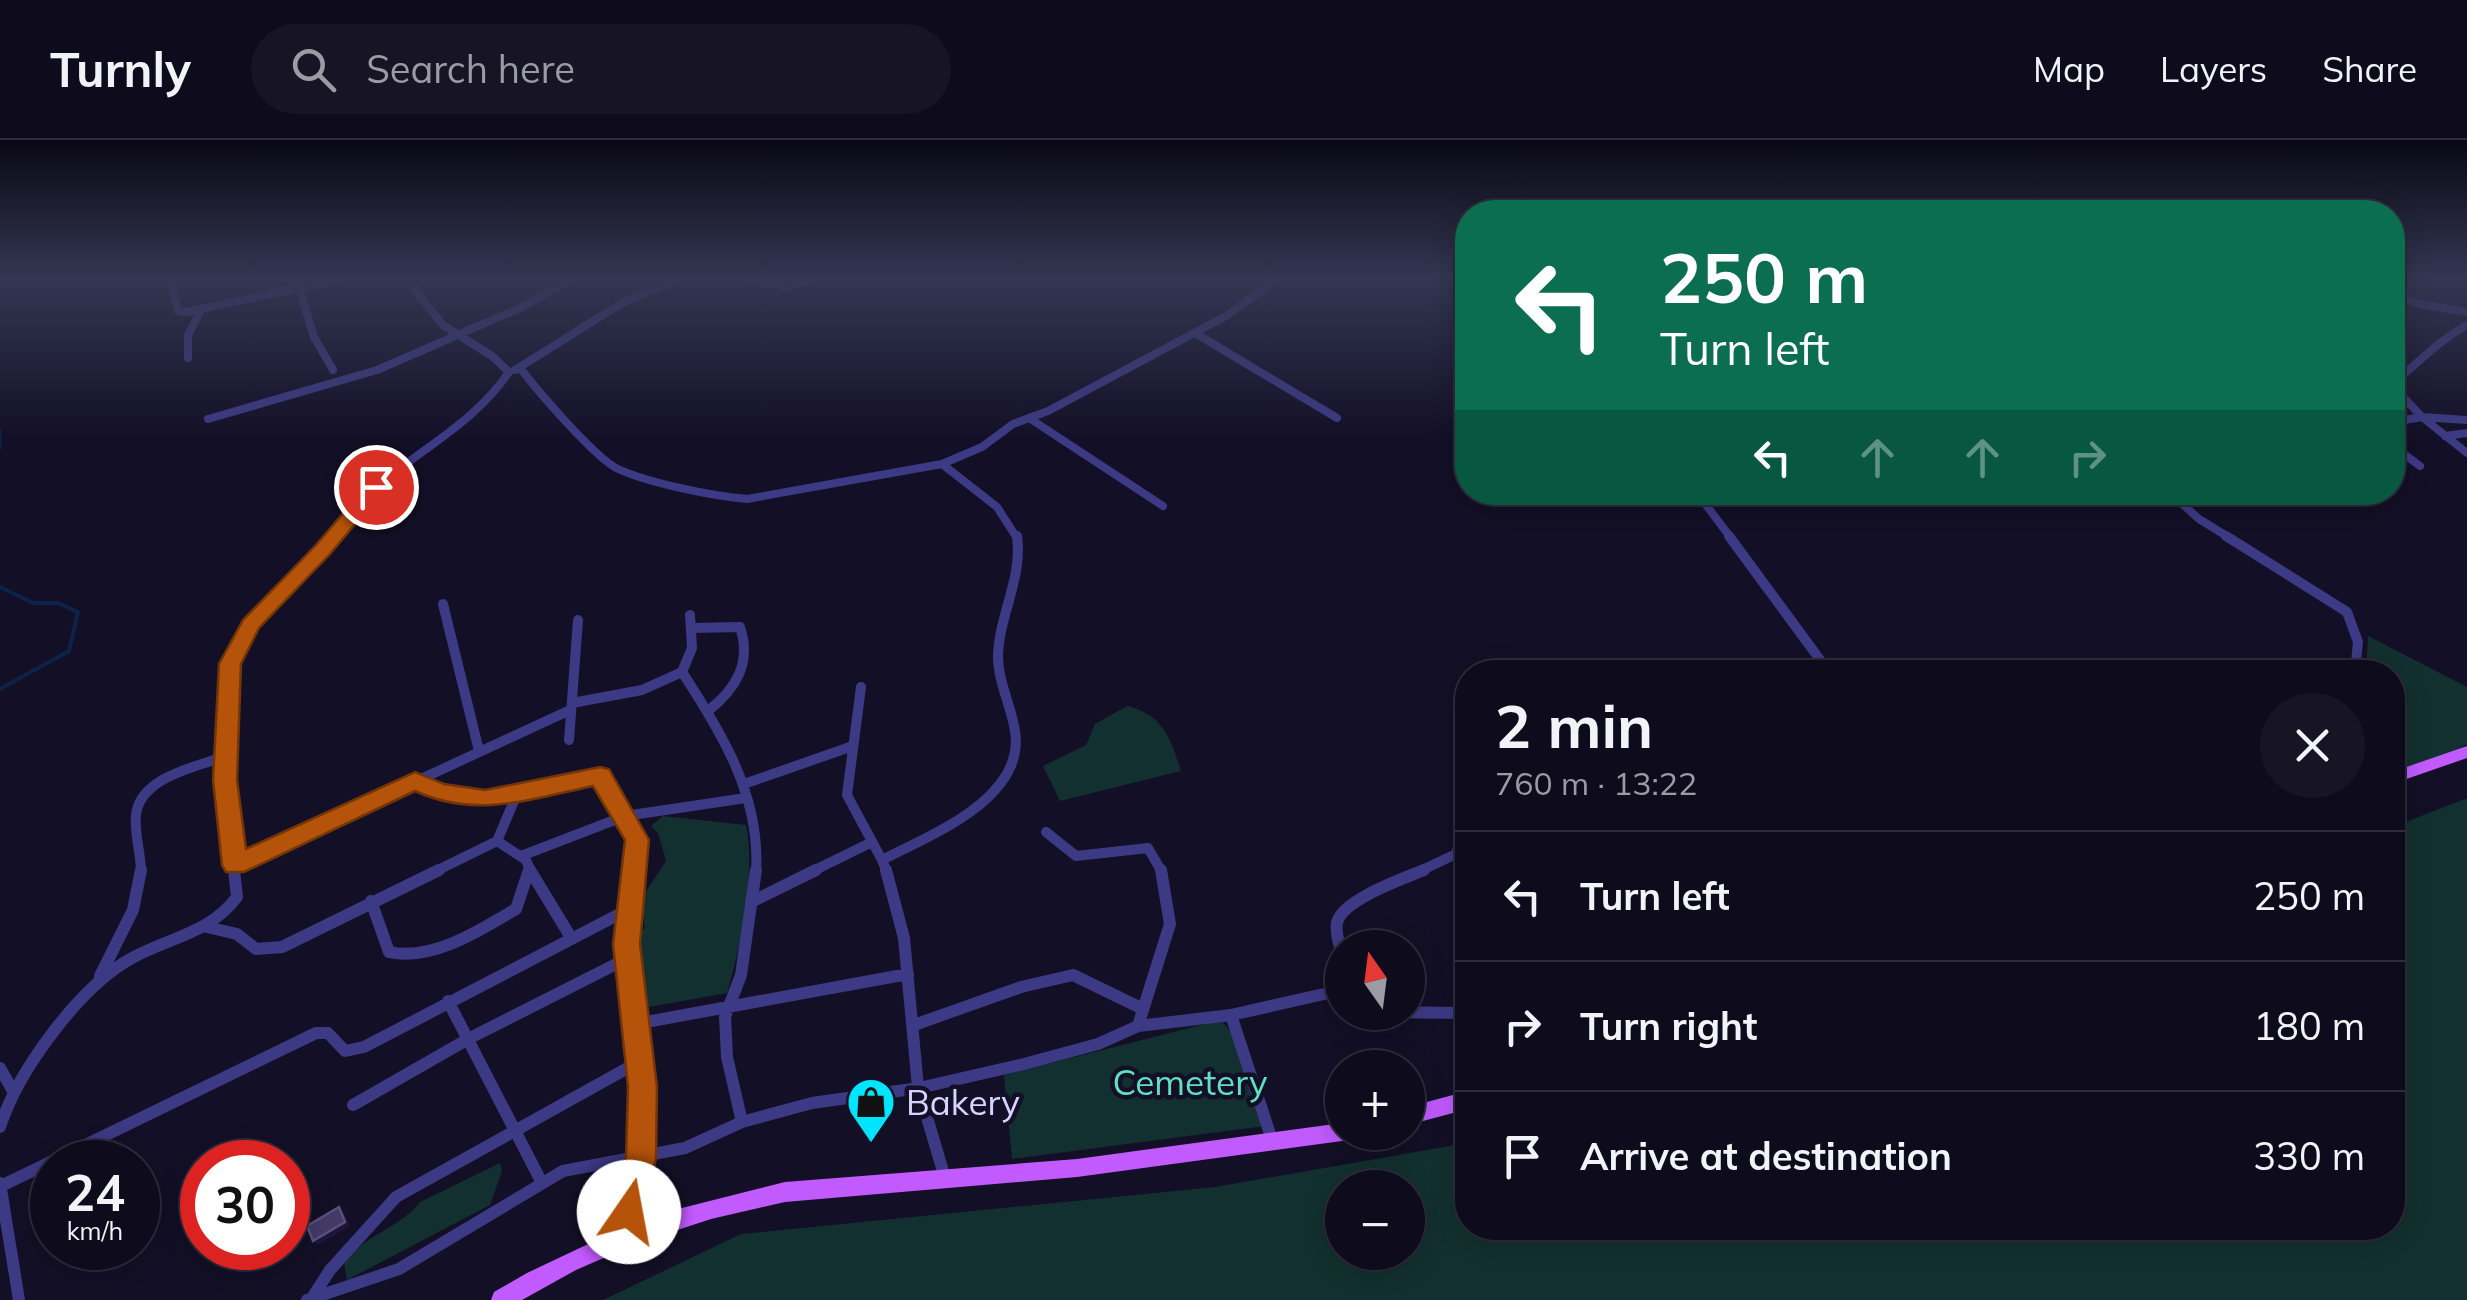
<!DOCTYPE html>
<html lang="en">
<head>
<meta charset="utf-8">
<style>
	body { margin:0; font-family:Mulish,sans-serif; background:#171425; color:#f1f3f6; height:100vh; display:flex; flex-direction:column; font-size:38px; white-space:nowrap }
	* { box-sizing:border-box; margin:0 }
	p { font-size:32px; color:#9b9ba3 }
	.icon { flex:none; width:55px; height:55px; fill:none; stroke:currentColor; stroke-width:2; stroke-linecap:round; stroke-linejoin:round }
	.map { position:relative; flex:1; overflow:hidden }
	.panel { position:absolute; left:1455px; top:520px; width:950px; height:580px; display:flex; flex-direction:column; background:#0e0b1c; border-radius:40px; box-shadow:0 5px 25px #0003,0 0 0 2px #2e2b3b }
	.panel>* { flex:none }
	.banner { position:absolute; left:1455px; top:60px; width:950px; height:305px; border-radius:40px; box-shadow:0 5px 25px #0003,0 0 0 2px #2e2b3b; background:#0b6e4f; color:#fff; overflow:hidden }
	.needle { width:65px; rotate:346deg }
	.tools { position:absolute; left:1325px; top:790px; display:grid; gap:20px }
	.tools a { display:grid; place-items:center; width:100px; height:100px; border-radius:50%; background:#0e0b1c; box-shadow:0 5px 25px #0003,0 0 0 2px #2e2b3b; font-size:50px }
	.speed { position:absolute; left:30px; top:1000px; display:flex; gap:20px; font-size:50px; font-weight:700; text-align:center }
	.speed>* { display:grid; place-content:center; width:130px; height:130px; border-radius:50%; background:#0e0b1c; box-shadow:0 5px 25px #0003,0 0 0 2px #2e2b3b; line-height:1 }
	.speed small { font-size:25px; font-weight:400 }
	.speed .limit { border:15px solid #d22; background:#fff; color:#111 }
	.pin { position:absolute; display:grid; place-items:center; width:85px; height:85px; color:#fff; margin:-42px; border:5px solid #fff; border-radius:50%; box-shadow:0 2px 10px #0007 }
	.me { position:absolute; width:110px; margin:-55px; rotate:12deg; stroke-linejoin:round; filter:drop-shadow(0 0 8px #0008) }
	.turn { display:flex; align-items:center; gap:35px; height:210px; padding:0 40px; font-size:45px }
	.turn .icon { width:130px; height:130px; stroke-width:2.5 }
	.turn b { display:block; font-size:70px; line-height:85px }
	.lanes { display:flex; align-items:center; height:95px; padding:0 40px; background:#0003; justify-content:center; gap:50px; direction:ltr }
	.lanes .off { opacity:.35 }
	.round { display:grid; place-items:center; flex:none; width:105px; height:105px; border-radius:52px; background:#171425 }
	.overview { display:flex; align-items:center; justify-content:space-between; height:170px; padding:0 40px }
	h1 { font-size:60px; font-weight:700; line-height:75px }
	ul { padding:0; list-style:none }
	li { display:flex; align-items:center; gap:30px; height:130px; padding:0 40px; border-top:2px solid #2e2b3b }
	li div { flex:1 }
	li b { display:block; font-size:38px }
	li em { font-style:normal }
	header { display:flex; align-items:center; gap:60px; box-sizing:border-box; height:140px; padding:0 50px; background:#0e0b1c; border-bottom:2px solid #2e2b3b }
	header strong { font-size:48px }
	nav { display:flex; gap:55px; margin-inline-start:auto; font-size:35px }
	.search { width:700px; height:90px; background:#171425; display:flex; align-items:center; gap:25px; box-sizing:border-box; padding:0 35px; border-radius:55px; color:#9b9ba3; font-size:38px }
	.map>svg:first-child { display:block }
	.green { fill:#12302f; fill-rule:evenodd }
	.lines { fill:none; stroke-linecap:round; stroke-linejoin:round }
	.stream-far1 { stroke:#0c2248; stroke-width:2.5 }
	.stream { stroke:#0c2248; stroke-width:4 }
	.minor-far2 { stroke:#3d3a85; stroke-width:8 }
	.minor-far1 { stroke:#3d3a85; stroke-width:10 }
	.minor { stroke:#3d3a85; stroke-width:12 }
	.primary { fill:#c25bff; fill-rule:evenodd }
	.shaded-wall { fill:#1d163a }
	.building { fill:#433a66; stroke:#5a527e; stroke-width:2.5 }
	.route { fill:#b45309; stroke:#753606; stroke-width:2.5 }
	.labels { text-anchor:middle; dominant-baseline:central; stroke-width:9; stroke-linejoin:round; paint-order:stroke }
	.near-park-label { font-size:35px; fill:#5fe0c0; stroke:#130f26 }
	.near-poi-label { font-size:35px; fill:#d9d4ff; stroke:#130f26; text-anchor:start }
</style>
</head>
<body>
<header>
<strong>Turnly</strong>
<div class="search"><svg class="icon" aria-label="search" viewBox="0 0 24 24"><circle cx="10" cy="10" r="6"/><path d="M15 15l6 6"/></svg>Search here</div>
<nav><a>Map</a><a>Layers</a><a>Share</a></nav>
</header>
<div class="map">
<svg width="2467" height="1160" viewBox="0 0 2467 1160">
	<rect width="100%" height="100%" fill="#130f26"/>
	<path class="green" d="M 2368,496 L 2467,547 L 2467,604 L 2444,616 L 2393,631 L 2392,532 L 2366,532 Z
		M 1127,566 C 1163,574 1171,599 1181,631 L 1060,661 L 1043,626 L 1086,605 L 1095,584 Z
		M 2467,658 L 2467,1160 L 603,1160 L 741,1094 L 1215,1047 L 1467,1003 L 1468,1088 L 2392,1088 L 2393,687 ZM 1342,1048 L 1408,1048 L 1408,1112 L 1342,1112 Z
		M 663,676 L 746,685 C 756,732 741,806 727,853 L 649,867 L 632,801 L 635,792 L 645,789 L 641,759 L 666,721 L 658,693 L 651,686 Z
		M 1221,880 L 1240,903 L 1265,986 L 1012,1019 L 1004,935 Z
		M 500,1023 L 502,1031 L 490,1065 L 347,1140 L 344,1123 C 363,1095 399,1089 420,1062 Z"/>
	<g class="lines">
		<path class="stream-far1" d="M 0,290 L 0,309"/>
		<path class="stream" d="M 0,447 L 33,463 L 58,463 L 78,472 L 69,511 L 0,549"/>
		<path class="minor-far2" d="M 170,138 L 178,171 L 186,172 L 346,138
			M 296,138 L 314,197 L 333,230
			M 744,138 L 786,147 L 816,138
			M 2392,154 L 2420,164 L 2467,172
			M 1195,193 L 1337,278
			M 188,218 L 188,195 L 201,170
			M 520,228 C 537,250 595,318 618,329 C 649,343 712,356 747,359 L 942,324 L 982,307 L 1013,284 L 1048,271 L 1226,176 L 1279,138
			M 515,230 L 622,163 L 681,138
			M 2392,244 C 2419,223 2437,201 2467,185
			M 2392,245 L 2422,277 L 2467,313
			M 1029,278 L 1163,366
			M 208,279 L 377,230 L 522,167 L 572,138
			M 2392,282 L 2422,277 L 2467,280
			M 2445,296 L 2467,293
			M 2392,305 L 2420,326
			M 942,324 L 997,367 L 1017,398
			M 2169,352 L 2199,379 L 2230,398
			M 1703,361 L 1731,398
			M 333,398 C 347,381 361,359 379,345 C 424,307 475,282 509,232 L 492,216 L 443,185 L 405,138"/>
		<path class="minor-far1" d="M 1729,396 L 1829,532
			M 2226,396 L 2347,472 L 2358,502 L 2355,532
			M 443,464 L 479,611
			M 692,488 L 740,487 C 752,523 736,549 708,571
			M 682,532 L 692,508 L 690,475
			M 861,547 L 847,655 L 882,720
			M 572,563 L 642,550 L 682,532 C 722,593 761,657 756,732
			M 569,600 L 578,480
			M 415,641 C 495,671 523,642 600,636 L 612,664 L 625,676 L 637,700 L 634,732
			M 744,644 L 850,607
			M 1046,692 L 1076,716 L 1148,708 L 1162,732
			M 497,701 L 526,720 L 531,732
			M 521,716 L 625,676 L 746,658
			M 235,725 L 568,571
			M 141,732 C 141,713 134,694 136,675 C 140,637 196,627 226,616
			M 234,732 C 228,667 209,538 250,485 C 275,453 309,427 335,396
			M 434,732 L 497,701 L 517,654
			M 529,732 L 530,728
			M 811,732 L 872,702
			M 887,732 L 882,720 C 931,695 1026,658 1015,591 C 1011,565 998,542 998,516 C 999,475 1023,438 1017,396
			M 1418,732 L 1456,714 L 1465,684"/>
		<path class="minor" d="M 530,730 L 570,796
			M 886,730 L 904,798 L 918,947 L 945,1038
			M 371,761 L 389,812 C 431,822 481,790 516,769 L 529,730
			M 751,762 L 816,730
			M 207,787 L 237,794 L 256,809 L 282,807 L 439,730
			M 1342,815 C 1340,806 1335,793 1337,783 C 1341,760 1405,738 1424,730
			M 100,836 L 133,770 L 141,730
			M 448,861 L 541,1041
			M 1376,872 L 1468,873
			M 1231,875 L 1272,1000
			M 635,884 L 908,834
			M 914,885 L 1021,847 L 1073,835 L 1141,868
			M 1138,886 L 1170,784 L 1161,730
			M 0,928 L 13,951
			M 353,965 L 470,898 L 628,818
			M 742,982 L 727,917 L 725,877 L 741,835 L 756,730
			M 0,987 C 18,931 79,847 132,818 C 170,797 209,794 237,757 L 234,730
			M 0,1043 L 19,1160
			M 1,1046 L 316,893 L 328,893 L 345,911 L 364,907 L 631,768
			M 624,1099 L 641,1018 L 642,920 L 636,901 L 626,805 L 634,730
			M 312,1158 L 330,1130 L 396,1057 L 642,920
			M 307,1160 L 399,1129 L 563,1031 L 685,1008 L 742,982 L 812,963 L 919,948 L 1024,924 L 1098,904 L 1138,886 L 1231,875 L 1342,850"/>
		<path class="primary" d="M 2467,606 L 2467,618 L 2392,644 L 2392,632 Z
			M 1468,951 L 1468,969 L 1408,985 L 1408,967 Z
			M 1342,983 L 1342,992 L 1352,992 L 1349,998 L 1342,1001 L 1077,1037 L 785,1062 L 711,1079 L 638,1103 L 576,1130 L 522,1160 L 491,1160 L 494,1152 L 527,1133 L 603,1097 L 674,1070 L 785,1042 L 1077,1019 Z"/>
	</g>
	<path class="shaded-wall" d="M 339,1067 L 343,1071 L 350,1086 L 318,1105 L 313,1101 Z"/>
	<path class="building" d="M 339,1067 L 345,1082 L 313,1101 L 307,1086 Z"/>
	<linearGradient id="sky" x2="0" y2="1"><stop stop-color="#0a0815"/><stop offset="0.46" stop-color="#333752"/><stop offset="1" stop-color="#333752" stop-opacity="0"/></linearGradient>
	<rect width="2467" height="300" fill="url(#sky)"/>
	<path class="route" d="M 376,341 L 385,347 L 383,351 L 330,414 L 259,488 L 241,524 L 237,640 L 246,709 L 415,632 L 444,644 L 485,650 L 600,627 L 609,629 L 649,700 L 640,804 L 657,947 L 656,1018 L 640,1083 L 629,1088 L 618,1083 L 614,1072 L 626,1018 L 628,947 L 613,804 L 625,700 L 593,646 C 531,659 476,679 415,651 L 244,732 L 226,732 L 222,725 L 213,640 L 219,524 L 243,480 L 316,405 L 369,343 Z"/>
	<defs>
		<g id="shop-pin" transform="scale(2.5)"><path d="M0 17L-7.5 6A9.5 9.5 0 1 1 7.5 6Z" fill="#00e5ff" stroke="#130f26"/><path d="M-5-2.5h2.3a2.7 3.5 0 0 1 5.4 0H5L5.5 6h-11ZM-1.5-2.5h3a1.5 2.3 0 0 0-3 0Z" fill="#111"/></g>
	</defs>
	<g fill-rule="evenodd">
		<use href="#shop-pin" x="871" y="962"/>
	</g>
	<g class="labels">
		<g class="near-park-label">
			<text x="1190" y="942">Cemetery</text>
		</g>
		<g class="near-poi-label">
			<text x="906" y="962">Bakery</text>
		</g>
	</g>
</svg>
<div class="tools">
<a><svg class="needle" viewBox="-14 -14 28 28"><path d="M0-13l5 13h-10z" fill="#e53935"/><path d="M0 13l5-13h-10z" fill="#9b9ba3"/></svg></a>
<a>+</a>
<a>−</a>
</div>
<div class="speed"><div>24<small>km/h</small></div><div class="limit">30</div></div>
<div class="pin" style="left:376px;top:347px;background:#d93025"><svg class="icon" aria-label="arrive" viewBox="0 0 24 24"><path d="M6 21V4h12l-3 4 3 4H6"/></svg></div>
<svg class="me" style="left:629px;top:1072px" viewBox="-20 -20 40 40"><circle r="19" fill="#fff"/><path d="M0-13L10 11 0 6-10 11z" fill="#b45309"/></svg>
<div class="banner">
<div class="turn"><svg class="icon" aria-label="left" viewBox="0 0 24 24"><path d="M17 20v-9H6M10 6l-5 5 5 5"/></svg><div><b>250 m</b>Turn left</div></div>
<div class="lanes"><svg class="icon" aria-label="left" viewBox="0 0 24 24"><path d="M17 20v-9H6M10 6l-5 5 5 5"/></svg><svg class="icon off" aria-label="ahead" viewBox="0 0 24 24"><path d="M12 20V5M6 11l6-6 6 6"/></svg><svg class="icon off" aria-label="ahead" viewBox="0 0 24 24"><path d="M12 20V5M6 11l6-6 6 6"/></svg><svg class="icon off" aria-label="right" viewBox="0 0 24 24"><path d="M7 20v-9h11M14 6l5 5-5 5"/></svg></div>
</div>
<section class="panel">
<div class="overview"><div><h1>2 min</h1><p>760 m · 13:22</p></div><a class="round"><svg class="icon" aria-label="close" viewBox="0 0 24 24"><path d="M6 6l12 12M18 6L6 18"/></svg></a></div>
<ul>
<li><svg class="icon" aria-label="left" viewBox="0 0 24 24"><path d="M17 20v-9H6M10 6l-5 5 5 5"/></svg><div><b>Turn left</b></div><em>250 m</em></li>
<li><svg class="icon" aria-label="right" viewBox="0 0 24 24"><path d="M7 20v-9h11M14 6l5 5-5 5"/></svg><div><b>Turn right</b></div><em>180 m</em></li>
<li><svg class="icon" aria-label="arrive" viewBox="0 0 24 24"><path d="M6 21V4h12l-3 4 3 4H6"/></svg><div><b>Arrive at destination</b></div><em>330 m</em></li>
</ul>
</section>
</div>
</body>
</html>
